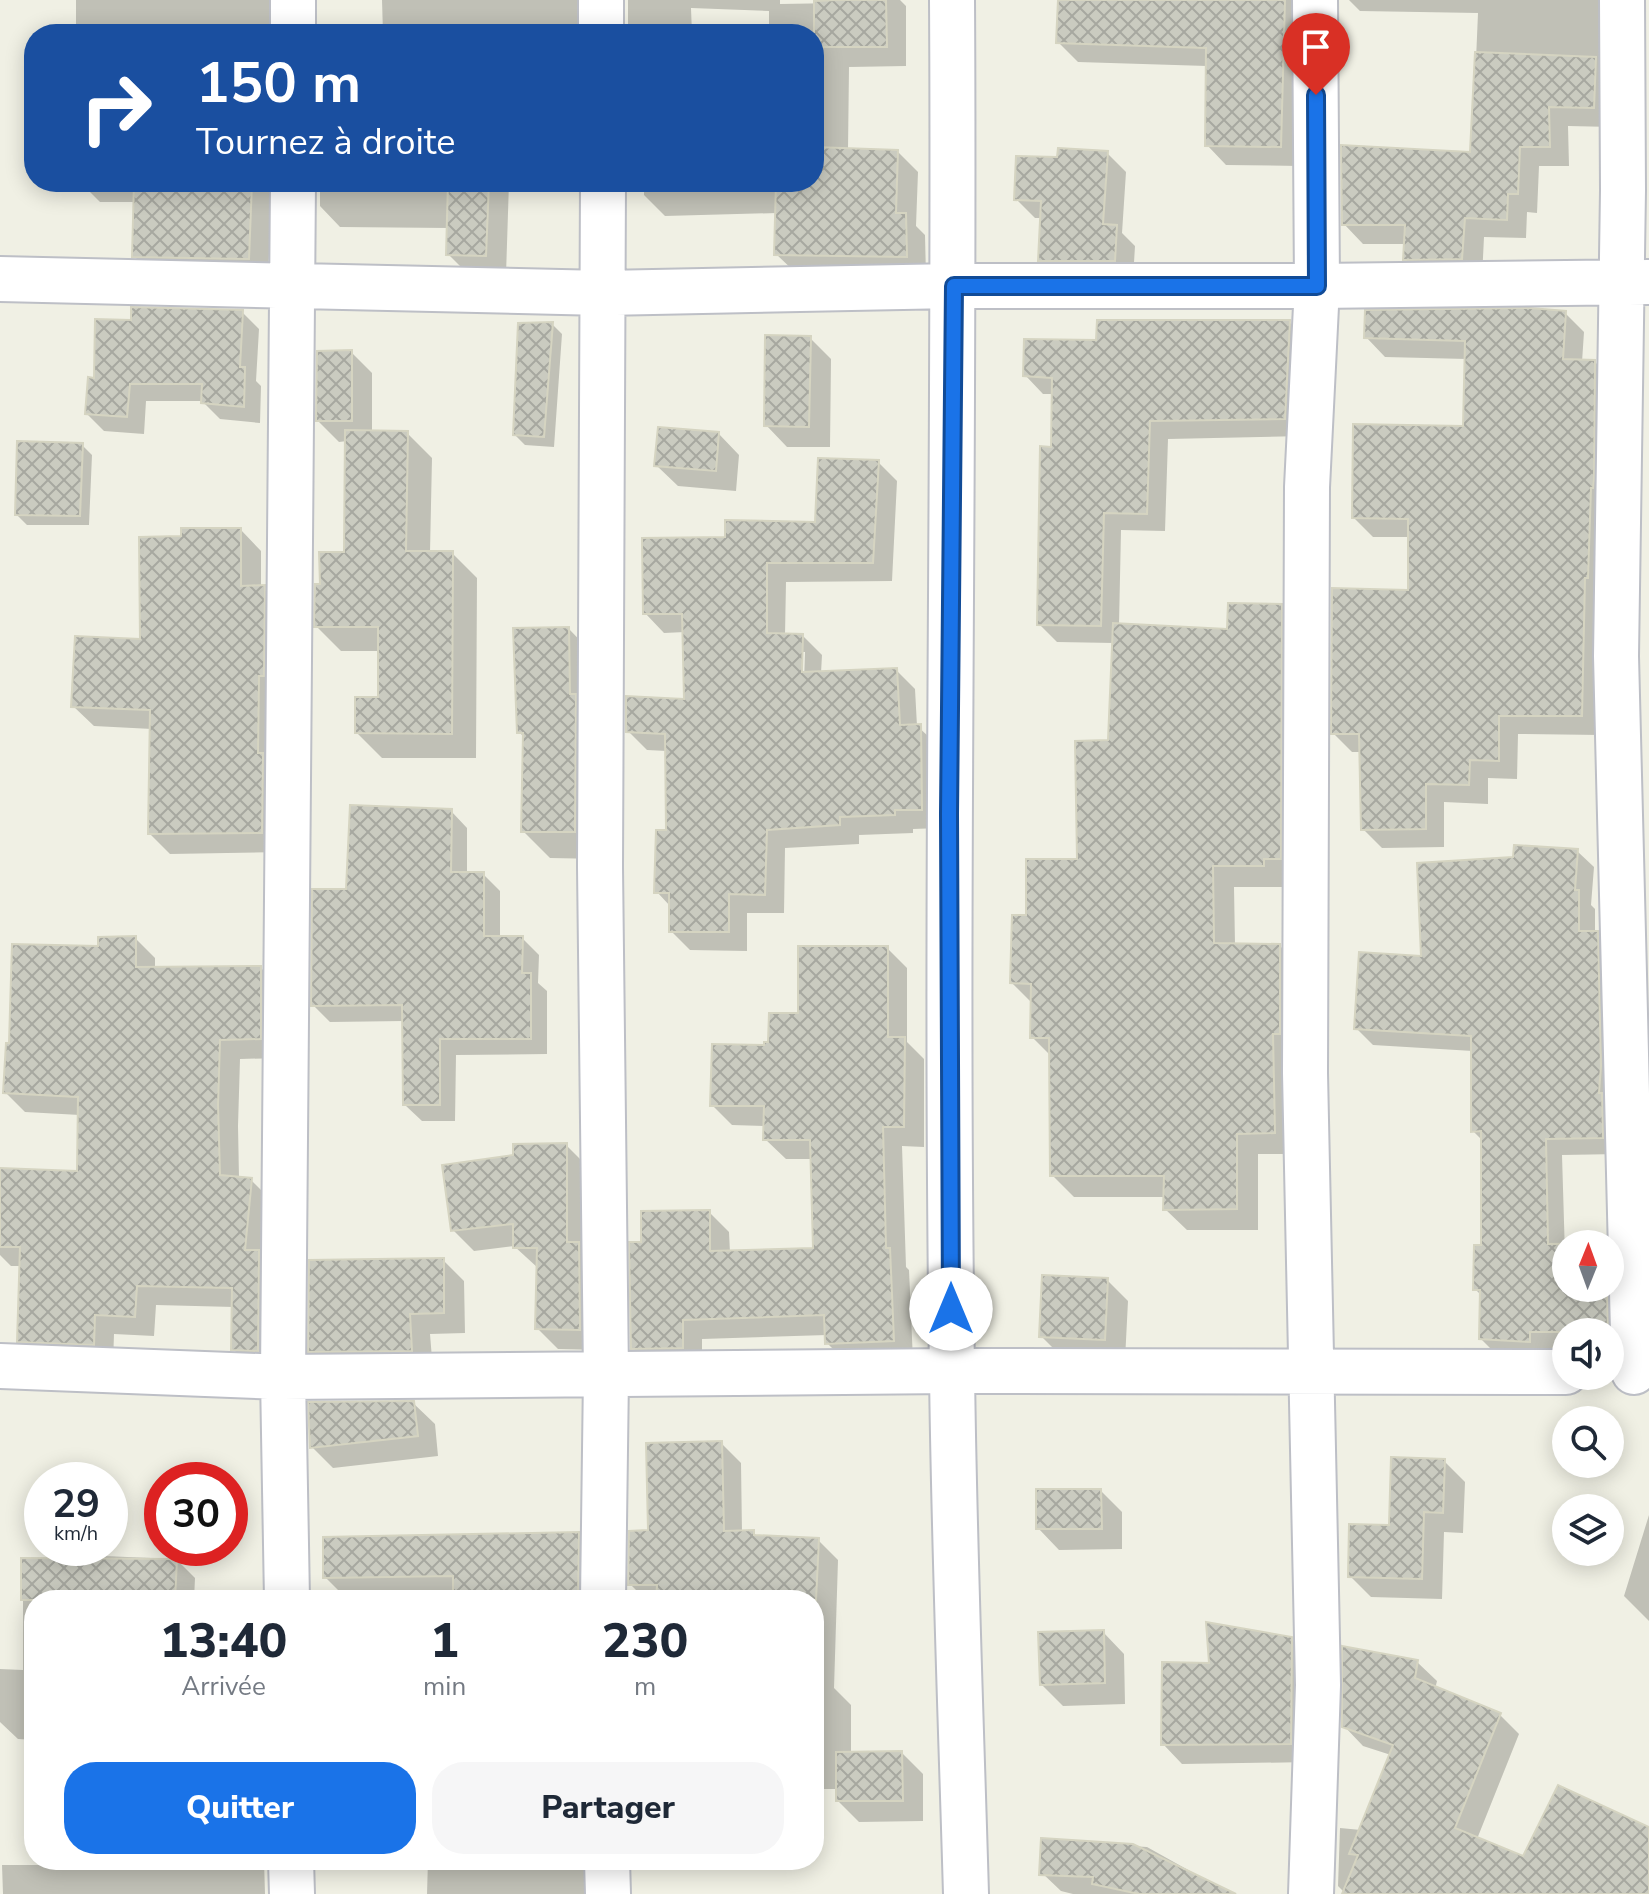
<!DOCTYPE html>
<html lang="fr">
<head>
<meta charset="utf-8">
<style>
	body { margin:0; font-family:"Nunito Sans",sans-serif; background:#f6f6f7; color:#1f2937; height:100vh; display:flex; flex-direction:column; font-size:30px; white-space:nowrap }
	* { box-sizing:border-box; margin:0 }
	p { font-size:26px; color:#747a83 }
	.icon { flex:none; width:44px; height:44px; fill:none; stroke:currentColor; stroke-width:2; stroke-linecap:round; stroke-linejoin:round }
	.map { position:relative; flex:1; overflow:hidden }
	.side { position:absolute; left:24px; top:1590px; width:800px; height:280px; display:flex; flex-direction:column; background:#fff; border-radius:32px; box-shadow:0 4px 20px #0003 }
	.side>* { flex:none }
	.guide { position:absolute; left:24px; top:24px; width:800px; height:168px; border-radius:32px; box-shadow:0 4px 20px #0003; background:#1a4fa0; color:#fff; overflow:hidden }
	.needle { width:52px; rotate:1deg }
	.tools { position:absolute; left:1552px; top:1230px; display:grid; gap:16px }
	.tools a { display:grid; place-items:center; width:72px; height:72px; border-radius:50%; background:#fff; box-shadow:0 4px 20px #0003; font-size:40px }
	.speed { position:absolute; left:24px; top:1462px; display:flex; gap:16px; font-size:40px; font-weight:700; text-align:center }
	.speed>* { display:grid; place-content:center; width:104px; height:104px; border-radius:50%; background:#fff; box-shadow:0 4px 20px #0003; line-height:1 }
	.speed small { font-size:20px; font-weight:400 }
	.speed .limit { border:12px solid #d22; background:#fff; color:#111 }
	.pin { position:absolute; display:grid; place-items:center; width:68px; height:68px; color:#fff; margin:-82px -34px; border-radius:50% 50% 50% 0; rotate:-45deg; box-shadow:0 0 8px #0007 }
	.pin .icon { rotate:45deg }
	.me { position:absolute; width:88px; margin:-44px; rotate:0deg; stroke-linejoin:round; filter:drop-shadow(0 0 6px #0008) }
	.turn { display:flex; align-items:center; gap:28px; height:168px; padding:0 40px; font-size:36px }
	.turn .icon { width:104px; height:104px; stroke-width:2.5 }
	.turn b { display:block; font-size:56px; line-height:68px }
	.eta { display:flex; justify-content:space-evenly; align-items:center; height:136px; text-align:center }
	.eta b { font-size:48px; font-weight:800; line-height:56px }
	.action { display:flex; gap:16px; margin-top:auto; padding:16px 40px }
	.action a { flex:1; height:92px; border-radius:32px; background:#1a73e8; color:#fff; font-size:32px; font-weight:800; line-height:92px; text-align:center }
	.action a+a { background:#f6f6f7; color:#1f2937 }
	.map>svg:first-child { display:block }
	.shadow { fill:#0003; fill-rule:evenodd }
	.building { fill:url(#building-cross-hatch); stroke:#d5d4c1; stroke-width:2 }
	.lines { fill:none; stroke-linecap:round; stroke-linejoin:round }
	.minor-casing { stroke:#bdbfc6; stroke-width:48 }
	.minor { stroke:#fff; stroke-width:44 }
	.route-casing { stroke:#114b97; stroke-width:20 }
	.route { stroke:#1a73e8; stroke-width:14 }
</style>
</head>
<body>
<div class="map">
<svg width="1649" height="1894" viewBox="0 0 1649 1894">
	<defs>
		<pattern id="building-cross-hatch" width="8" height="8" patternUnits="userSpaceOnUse" patternTransform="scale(2)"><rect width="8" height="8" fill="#cacbc0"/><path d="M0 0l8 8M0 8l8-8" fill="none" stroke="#a7a8a0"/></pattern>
	</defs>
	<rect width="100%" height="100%" fill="#f0f0e4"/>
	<path class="shadow" d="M 76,0 L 282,0 L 281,34 L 76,34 Z
		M 382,0 L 607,0 L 595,34 L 383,34 Z
		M 628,0 L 780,0 L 780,4 L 839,3 L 839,0 L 900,0 L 906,6 L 906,66 L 849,67 L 848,150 L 898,152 L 918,172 L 916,226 L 925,235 L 926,276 L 797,274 L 776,254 L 777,213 L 665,216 L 644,195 L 644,182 L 814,182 L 814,34 L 769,34 L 769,11 L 691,8 L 692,34 L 628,34 Z
		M 1060,0 L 1320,0 L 1300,166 L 1226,165 L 1207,145 L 1207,66 L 1078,62 L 1058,42 Z
		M 1349,0 L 1627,0 L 1613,127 L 1568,126 L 1569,166 L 1539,166 L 1537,213 L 1527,212 L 1526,238 L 1484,237 L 1482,278 L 1425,279 L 1405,259 L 1406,244 L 1363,244 L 1344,224 L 1472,154 L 1478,13 L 1360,11 Z
		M 1107,153 L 1126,172 L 1122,233 L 1135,246 L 1133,279 L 1059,279 L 1040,260 L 1042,218 L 1035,218 L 1016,199 L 1059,159 Z
		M 80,182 L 272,182 L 268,279 L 154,276 L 134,256 L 135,202 L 100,202 Z
		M 320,182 L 509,182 L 506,275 L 468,274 L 448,254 L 449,228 L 340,227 L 320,206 Z
		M 242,312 L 259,329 L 256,381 L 261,386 L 260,423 L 220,419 L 202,401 L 146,401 L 144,434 L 104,431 L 87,414 L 96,380 L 133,322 Z
		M 1565,313 L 1584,332 L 1582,362 L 1595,362 L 1614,381 L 1601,735 L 1518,734 L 1517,779 L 1488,778 L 1488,804 L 1444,802 L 1444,847 L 1382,848 L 1363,829 L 1361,752 L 1352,752 L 1333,733 L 1410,592 L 1410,537 L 1373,537 L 1354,518 L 1465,428 L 1467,359 L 1385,357 L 1366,337 Z
		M 1289,322 L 1308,340 L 1303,436 L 1168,439 L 1165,531 L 1121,530 L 1119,625 L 1229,631 L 1281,606 L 1302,628 L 1285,887 L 1234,887 L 1235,945 L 1280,946 L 1301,967 L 1296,1154 L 1258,1154 L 1258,1230 L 1187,1230 L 1165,1209 L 1165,1197 L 1074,1197 L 1052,1175 L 1051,1056 L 1032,1037 L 1033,1004 L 1012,983 L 1028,917 L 1079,861 L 1110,742 L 1114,643 L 1057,642 L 1039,624 L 1053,449 L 1054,394 L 1043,394 L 1025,375 L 1098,342 Z
		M 552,324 L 562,334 L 554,447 L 525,445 L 515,435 Z
		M 810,338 L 831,359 L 830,447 L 787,447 L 766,425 Z
		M 351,352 L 372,373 L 372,432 L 407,433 L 432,458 L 430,553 L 452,553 L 477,578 L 476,758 L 382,758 L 357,733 L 380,699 L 380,651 L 341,651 L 316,626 L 322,586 L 346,554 L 347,441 L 339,442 L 318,421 Z
		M 718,433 L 739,455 L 736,491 L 678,486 L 656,465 Z
		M 82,445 L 92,455 L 89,525 L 27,525 L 17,515 Z
		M 878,462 L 897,481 L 892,581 L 786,582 L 785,635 L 803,636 L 822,655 L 821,673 L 896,670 L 915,689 L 917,726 L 939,746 L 940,828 L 913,829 L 913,833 L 859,835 L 859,844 L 785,848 L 784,913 L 747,913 L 747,951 L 690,950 L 671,931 L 671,907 L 657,892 L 668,832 L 667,751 L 647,750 L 628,731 L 686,701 L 685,632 L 664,633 L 645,613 L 727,539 L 817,524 ZM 801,652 L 805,652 L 804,682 L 800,682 Z
		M 241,530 L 261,551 L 261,587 L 284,608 L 282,852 L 170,854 L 150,834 L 152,729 L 94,726 L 73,706 L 142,641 L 183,538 Z
		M 569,629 L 596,657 L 602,859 L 550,858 L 523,831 L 525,738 L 519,732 Z
		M 451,811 L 467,828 L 467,874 L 483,874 L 500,891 L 500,938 L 522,938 L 539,955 L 538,983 L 547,991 L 547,1054 L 456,1055 L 455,1121 L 422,1121 L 405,1105 L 404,1021 L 330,1022 L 313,1005 L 348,891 Z
		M 1577,851 L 1594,867 L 1591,905 L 1595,909 L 1595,933 L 1614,950 L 1619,1154 L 1562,1155 L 1566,1288 L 1610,1288 L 1623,1368 L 1610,1368 L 1610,1332 L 1566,1332 L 1566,1359 L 1497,1355 L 1481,1339 L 1482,1296 L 1475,1289 L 1483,1247 L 1483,1141 L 1473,1131 L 1473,1051 L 1373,1045 L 1356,1028 L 1515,859 Z
		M 135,938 L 155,958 L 155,969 L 261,968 L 281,988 L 280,1058 L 240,1059 L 238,1126 L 239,1178 L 251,1180 L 271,1200 L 277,1370 L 253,1369 L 233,1349 L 234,1307 L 156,1305 L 154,1336 L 114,1334 L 113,1364 L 39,1361 L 19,1341 L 21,1266 L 11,1266 L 0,1255 L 0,1170 L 79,1173 L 80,1115 L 25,1112 L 5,1092 L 100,949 Z
		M 887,948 L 907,968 L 907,1042 L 924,1059 L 924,1147 L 902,1146 L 906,1267 L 909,1270 L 913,1361 L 847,1363 L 827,1343 L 827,1335 L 702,1339 L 702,1368 L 653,1368 L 633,1348 L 643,1244 L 709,1212 L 729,1232 L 730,1253 L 816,1250 L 813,1159 L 786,1159 L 765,1139 L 766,1126 L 732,1125 L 712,1105 L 800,1015 Z
		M 566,1145 L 587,1166 L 601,1350 L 558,1349 L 537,1328 L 538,1268 L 514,1246 L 474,1251 L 453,1230 Z
		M 443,1260 L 464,1281 L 465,1333 L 430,1334 L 433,1371 L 331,1372 L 310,1351 Z
		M 1107,1280 L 1128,1301 L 1125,1360 L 1062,1357 L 1041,1336 Z
		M 413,1403 L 435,1424 L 438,1456 L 333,1468 L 312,1447 Z
		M 721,1443 L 741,1463 L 742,1533 L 753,1532 L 758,1537 L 818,1540 L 838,1560 L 834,1688 L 851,1705 L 851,1754 L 902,1753 L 923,1774 L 923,1821 L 859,1822 L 838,1801 L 838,1789 L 814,1789 L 814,1600 L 646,1600 L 630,1584 L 650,1532 Z
		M 1444,1461 L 1465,1482 L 1463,1533 L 1444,1532 L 1442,1599 L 1371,1597 L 1350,1576 Z
		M 1101,1491 L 1122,1512 L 1122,1549 L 1059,1550 L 1038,1528 Z
		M 1649,1515 L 1649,1621 L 1624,1596 Z
		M 578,1534 L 602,1558 L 602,1600 L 348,1600 L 325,1577 Z
		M 51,1548 L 103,1548 L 103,1556 L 176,1559 L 195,1578 L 194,1600 L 34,1600 L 34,1740 L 18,1739 L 0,1722 L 0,1669 L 23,1670 L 23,1560 L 51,1560 Z
		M 1103,1632 L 1124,1654 L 1125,1704 L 1063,1706 L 1042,1685 Z
		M 1291,1639 L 1311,1659 L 1310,1762 L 1182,1764 L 1163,1744 L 1211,1665 Z
		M 1417,1662 L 1437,1681 L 1435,1689 L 1500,1715 L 1519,1734 L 1477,1839 L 1524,1859 L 1649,1832 L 1649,1894 L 1346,1894 L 1338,1886 L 1340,1828 L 1361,1830 L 1391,1755 L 1363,1746 L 1344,1726 Z
		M 1043,1841 L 1147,1847 L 1231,1894 L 1073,1894 L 1061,1891 L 1041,1872 Z
		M 132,1860 L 264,1860 L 265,1894 L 3,1894 L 2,1865 L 132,1865 Z
		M 428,1860 L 605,1860 L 599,1894 L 427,1894 Z"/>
	<path class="building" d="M 837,0 L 886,0 L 887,47 L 814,47 L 814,1 Z
		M 1058,0 L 1285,0 L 1281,147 L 1205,146 L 1206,48 L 1056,43 Z
		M 1475,52 L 1596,57 L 1594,108 L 1549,107 L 1550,147 L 1520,147 L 1518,194 L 1508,194 L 1507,220 L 1465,218 L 1462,259 L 1403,260 L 1405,225 L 1342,225 L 1341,145 L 1470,152 Z
		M 814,147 L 898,150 L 896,213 L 906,213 L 907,257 L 774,255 L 776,182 L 814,182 Z
		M 1058,148 L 1108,151 L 1103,224 L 1117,225 L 1115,261 L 1038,261 L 1041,201 L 1014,200 L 1016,156 L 1057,157 Z
		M 134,182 L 252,182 L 249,259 L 132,257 Z
		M 448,182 L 489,182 L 486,256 L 446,255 Z
		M 131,307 L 243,310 L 240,367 L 245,367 L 244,407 L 201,403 L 202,384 L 130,384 L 127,417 L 85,414 L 88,377 L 94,378 L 95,319 L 131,320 Z
		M 1530,308 L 1566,311 L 1563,359 L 1595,360 L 1594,479 L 1593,488 L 1591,488 L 1588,578 L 1585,578 L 1582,716 L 1499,716 L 1499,761 L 1470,760 L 1469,785 L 1426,784 L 1426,829 L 1361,830 L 1359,734 L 1331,734 L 1332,588 L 1408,590 L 1408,519 L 1352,518 L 1353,424 L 1463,426 L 1465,341 L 1364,338 L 1365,310 Z
		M 1097,320 L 1290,320 L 1285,419 L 1150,421 L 1147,514 L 1104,513 L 1101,626 L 1037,625 L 1040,446 L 1051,447 L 1052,378 L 1023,376 L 1024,339 L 1096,340 Z
		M 553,322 L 544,437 L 513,435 L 518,323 Z
		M 765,335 L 811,336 L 809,427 L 764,426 Z
		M 352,350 L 352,421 L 316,421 L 317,351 Z
		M 658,427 L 719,432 L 716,471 L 654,466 Z
		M 345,430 L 408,431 L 406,551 L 453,551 L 452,734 L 355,733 L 355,697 L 378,697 L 378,627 L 314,627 L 315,584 L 320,584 L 319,552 L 344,552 Z
		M 17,441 L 83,443 L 80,516 L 15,515 Z
		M 818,458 L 879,460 L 873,563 L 767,563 L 767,633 L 803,634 L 802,672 L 897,668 L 900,725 L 921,724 L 922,810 L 895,810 L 895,815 L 840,817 L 840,825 L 767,830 L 765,895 L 729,894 L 729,932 L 669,932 L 669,893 L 654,893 L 656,830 L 666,830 L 665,734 L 626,732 L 626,696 L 684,699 L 682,614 L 643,614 L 642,538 L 725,537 L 725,520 L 815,522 Z
		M 181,528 L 241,528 L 241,586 L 265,585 L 264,676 L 259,676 L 258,753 L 263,753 L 262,833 L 148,834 L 150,710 L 71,707 L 75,636 L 140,639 L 139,537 L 181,536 Z
		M 1228,603 L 1282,604 L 1281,859 L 1264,859 L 1264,866 L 1213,866 L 1214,943 L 1280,944 L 1280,1034 L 1273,1034 L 1275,1133 L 1237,1134 L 1237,1209 L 1163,1210 L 1164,1176 L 1050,1176 L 1049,1038 L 1030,1038 L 1031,984 L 1010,983 L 1012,915 L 1026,915 L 1026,859 L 1077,859 L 1075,741 L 1108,740 L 1113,623 L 1227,629 Z
		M 569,627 L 570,694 L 576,694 L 575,832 L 521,832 L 523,733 L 517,733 L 513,628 Z
		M 350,805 L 452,809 L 451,872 L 484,872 L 484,936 L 523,936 L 522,973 L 531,973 L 531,1039 L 440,1039 L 440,1105 L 403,1105 L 402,1005 L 311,1006 L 312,889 L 346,889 Z
		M 1514,845 L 1578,849 L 1575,890 L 1579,890 L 1579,931 L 1598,931 L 1601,1066 L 1599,1093 L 1602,1093 L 1603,1138 L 1546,1139 L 1548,1244 L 1606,1243 L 1566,1244 L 1566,1288 L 1607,1288 L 1608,1332 L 1530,1332 L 1530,1342 L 1479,1339 L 1480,1290 L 1473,1290 L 1474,1245 L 1481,1245 L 1481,1131 L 1471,1132 L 1471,1036 L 1354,1029 L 1359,952 L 1421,956 L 1417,863 L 1513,857 Z
		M 136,936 L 136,967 L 261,966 L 261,1039 L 220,1040 L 218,1105 L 220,1175 L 252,1178 L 245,1250 L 259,1250 L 258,1351 L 231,1350 L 232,1288 L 137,1286 L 135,1317 L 95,1315 L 94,1345 L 17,1342 L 20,1247 L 0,1247 L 0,1168 L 77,1171 L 78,1097 L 3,1093 L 6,1043 L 9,1043 L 12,944 L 98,946 L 98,937 Z
		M 798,946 L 888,946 L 888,1037 L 905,1037 L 904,1127 L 883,1127 L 886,1248 L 890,1248 L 894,1341 L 825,1344 L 824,1315 L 683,1320 L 683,1348 L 631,1349 L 629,1242 L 641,1242 L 641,1211 L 710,1210 L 710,1251 L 813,1248 L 810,1140 L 763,1140 L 764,1106 L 710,1106 L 712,1044 L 764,1045 L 764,1042 L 768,1042 L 769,1013 L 798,1013 Z
		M 567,1143 L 567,1242 L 579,1242 L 580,1330 L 535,1329 L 537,1248 L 513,1248 L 513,1224 L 451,1231 L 442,1165 L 513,1155 L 513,1144 Z
		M 444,1258 L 444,1313 L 410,1314 L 412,1351 L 308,1352 L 309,1260 Z
		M 1042,1275 L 1108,1278 L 1105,1340 L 1039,1337 Z
		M 414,1401 L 418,1436 L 310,1448 L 308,1402 Z
		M 722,1441 L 724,1531 L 754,1530 L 754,1535 L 819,1538 L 816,1600 L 656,1600 L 657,1585 L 628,1585 L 629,1531 L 648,1530 L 646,1443 Z
		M 1391,1457 L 1445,1459 L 1443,1513 L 1424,1512 L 1422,1579 L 1348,1577 L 1349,1524 L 1389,1525 Z
		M 1036,1489 L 1101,1489 L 1102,1529 L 1036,1529 Z
		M 579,1532 L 578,1600 L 453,1600 L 453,1576 L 323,1578 L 323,1537 Z
		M 21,1558 L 177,1559 L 175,1600 L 21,1600 Z
		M 1206,1622 L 1292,1637 L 1291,1744 L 1161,1745 L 1162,1662 L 1209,1663 Z
		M 1104,1630 L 1105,1683 L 1040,1685 L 1038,1632 Z
		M 1342,1646 L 1418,1660 L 1415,1678 L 1501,1713 L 1455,1828 L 1523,1856 L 1558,1785 L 1649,1827 L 1649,1894 L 1342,1894 L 1358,1855 L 1349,1854 L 1393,1745 L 1342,1727 Z
		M 902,1751 L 903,1801 L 836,1801 L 836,1752 Z
		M 1041,1838 L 1133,1844 L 1236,1894 L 1139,1894 L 1092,1884 L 1093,1877 L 1039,1875 Z"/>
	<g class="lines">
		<g class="minor-casing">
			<path id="minor" d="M 293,0 L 293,34
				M 601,0 L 601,34
				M 952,0 C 955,457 945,914 952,1371 C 954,1545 961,1720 966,1894
				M 1622,0 L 1623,190 L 1616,656 L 1634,1372
				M 603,182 L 600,867 L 606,1375 L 603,1600
				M 0,279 L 604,293 L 954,286 L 1317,286 L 1649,282
				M 0,1366 L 283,1377 L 952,1371 L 1566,1372
				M 287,1600 L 283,1377 L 293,182
				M 291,1860 L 292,1894
				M 607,1860 L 608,1894
				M 1311,1894 L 1318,1685 L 1305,1073 L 1307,487 L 1317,286 L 1315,0"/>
		</g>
		<use href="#minor" class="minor"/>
	</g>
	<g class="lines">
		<g class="route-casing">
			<path id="route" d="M 951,1309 L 949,814 L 954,286 L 1317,286 L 1316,95"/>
		</g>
		<use href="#route" class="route"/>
	</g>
</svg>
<div class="tools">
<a><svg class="needle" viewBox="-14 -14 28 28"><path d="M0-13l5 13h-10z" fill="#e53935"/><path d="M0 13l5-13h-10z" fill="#747a83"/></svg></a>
<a><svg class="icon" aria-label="sound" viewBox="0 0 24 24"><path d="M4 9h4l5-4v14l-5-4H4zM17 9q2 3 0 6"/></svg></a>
<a><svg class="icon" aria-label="search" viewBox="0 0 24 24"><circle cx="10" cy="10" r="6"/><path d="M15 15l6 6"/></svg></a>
<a><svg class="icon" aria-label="layers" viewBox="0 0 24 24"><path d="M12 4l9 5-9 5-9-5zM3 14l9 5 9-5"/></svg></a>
</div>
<div class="speed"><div>29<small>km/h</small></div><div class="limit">30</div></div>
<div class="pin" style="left:1316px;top:95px;background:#d93025"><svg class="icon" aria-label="arrive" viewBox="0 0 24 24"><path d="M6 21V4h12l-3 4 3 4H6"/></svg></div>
<svg class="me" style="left:951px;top:1309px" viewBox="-20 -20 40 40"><circle r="19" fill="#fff"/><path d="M0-13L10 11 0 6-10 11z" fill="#1a73e8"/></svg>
<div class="guide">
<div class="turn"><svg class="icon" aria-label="right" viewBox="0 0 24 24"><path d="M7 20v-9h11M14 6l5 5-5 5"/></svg><div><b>150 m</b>Tournez à droite</div></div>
</div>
<section class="side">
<div class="eta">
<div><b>13:40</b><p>Arrivée</p></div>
<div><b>1</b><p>min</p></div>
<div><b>230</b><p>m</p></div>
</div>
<div class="action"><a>Quitter</a><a>Partager</a></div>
</section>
</div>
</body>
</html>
